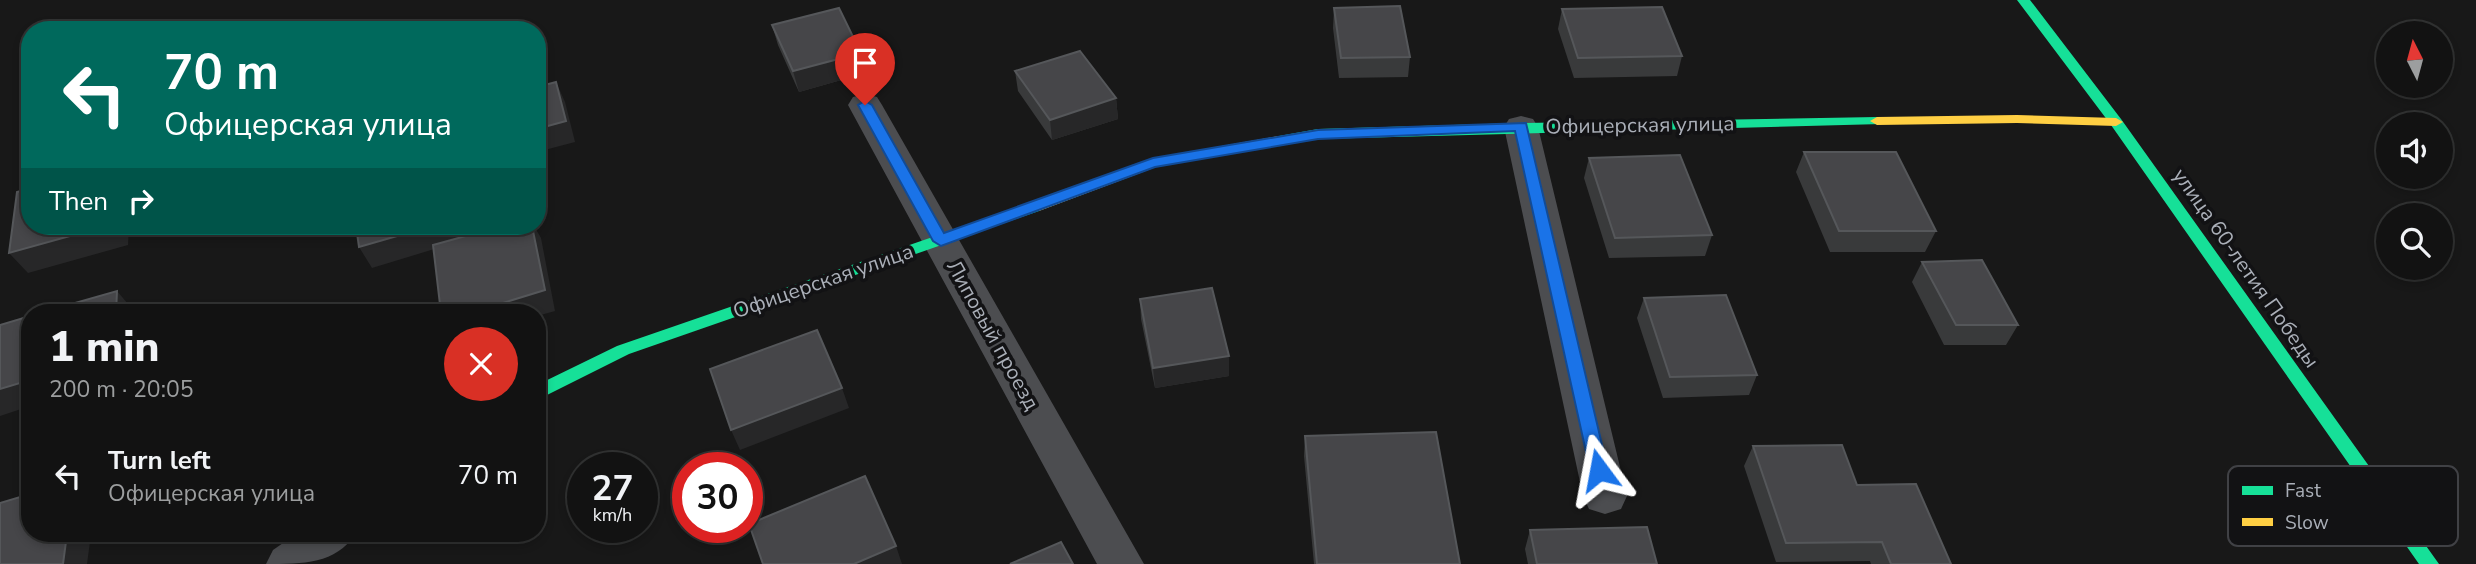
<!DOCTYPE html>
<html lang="en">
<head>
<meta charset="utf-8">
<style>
	body { margin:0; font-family:"Nunito Sans",sans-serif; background:#1b1b1b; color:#f1f3f6; height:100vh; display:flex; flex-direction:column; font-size:26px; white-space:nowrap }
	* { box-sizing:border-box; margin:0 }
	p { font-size:23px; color:#9c9e9f }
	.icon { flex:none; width:38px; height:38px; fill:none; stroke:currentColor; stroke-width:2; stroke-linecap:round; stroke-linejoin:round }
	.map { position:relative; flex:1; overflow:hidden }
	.drawer { position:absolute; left:21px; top:304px; width:525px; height:238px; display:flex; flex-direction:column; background:#121212; border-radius:28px; box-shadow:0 4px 10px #0003,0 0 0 2px #313232 }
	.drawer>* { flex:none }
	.hud { position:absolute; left:21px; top:21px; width:525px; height:214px; border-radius:28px; box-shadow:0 4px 10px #0003,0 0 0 2px #313232; background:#00695c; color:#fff; overflow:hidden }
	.needle { width:46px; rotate:354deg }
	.buttons { position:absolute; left:2376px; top:21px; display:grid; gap:14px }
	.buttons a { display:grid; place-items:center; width:77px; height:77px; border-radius:50%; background:#121212; box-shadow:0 4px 10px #0003,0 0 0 2px #313232; font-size:35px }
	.speed { position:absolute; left:567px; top:452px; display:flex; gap:14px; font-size:35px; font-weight:700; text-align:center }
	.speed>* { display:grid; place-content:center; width:91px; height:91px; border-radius:50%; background:#121212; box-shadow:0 4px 10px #0003,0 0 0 2px #313232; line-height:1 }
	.speed small { font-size:18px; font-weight:400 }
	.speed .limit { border:10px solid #d22; background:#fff; color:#111 }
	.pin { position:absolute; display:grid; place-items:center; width:60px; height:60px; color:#fff; margin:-72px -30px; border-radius:50% 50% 50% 0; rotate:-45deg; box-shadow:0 0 7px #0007 }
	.pin .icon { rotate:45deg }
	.me { position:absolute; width:77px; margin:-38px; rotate:347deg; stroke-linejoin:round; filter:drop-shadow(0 0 5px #0008) }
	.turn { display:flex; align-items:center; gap:24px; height:147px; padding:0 28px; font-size:32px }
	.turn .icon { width:91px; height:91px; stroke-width:2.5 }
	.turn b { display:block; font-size:49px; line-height:60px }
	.then { display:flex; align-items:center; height:66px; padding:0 28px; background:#0003; gap:14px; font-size:26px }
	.round { display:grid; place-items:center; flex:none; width:74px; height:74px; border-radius:37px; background:#1b1b1b }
	.overview { display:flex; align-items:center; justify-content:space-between; height:119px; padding:0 28px }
	h1 { font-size:42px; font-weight:800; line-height:52px }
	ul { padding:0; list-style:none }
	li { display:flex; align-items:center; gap:21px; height:105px; padding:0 28px }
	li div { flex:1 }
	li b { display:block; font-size:26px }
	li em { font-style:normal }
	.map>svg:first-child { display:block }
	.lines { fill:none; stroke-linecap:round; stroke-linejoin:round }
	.street { fill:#4c4d50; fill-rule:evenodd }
	.fast { fill:#16e098; fill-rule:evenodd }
	.slow { fill:#ffcf43; fill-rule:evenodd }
	.wall { fill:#393a3b }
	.shaded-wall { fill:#272728 }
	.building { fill:#464649; stroke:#55575a; stroke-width:2 }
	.route { fill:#1a73e8; stroke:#114b97; stroke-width:2 }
	.labels { text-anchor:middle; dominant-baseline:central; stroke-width:7; stroke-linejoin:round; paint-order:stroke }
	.street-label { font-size:21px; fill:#aaafb8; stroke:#121214 }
	.key { fill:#121214; stroke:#404145; stroke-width:2 }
	.key-label { font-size:19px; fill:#aaafb8 }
</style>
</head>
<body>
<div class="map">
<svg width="2476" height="564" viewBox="0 0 2476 564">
	<rect width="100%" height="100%" fill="#181818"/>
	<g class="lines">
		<path class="street" d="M 865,94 L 877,97 L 882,105 L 1144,564 L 1097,564 L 848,105 L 853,97 Z
			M 1521,116 L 1533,119 L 1538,127 L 1627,496 L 1621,509 L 1605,514 L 1589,509 L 1583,496 L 1504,127 L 1509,119 Z
			M 296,534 L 355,534 C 336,564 303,564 266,564 L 273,550 Z"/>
		<path class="fast" d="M 2017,0 L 2030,0 L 2121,119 L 2439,564 L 2419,564 L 2111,125 Z
			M 1877,117 L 1882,118 L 1884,121 L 1882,124 L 1318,139 L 1279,146 L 1272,141 L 1279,136 L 1318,129 L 1521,123 Z
			M 1034,202 L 1039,203 L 1041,207 L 1039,211 L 629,354 L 537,400 L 537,385 L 617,346 Z"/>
		<path class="slow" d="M 2017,115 L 2116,118 L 2123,122 L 2116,126 L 2017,123 L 1877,125 L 1870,121 L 1877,117 Z
			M 1279,136 L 1284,138 L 1286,141 L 1284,144 L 1156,167 L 1039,211 L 1029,211 L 1027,207 L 1029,203 L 1153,158 Z"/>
	</g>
	<path class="wall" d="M 1334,8 L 1410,57 L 1408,77 L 1339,78 L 1333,28 Z
		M 1562,9 L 1682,56 L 1677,76 L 1574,78 L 1558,29 Z
		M 772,25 L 861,53 L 866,73 L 799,92 L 778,45 Z
		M 1015,71 L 1116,98 L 1118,119 L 1052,140 L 1018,91 Z
		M 1804,152 L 1936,231 L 1925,252 L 1830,252 L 1796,172 Z
		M 1589,158 L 1712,235 L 1705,256 L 1609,258 L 1584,178 Z
		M 1922,262 L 2018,325 L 2006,345 L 1944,345 L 1912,282 Z
		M 1644,298 L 1757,375 L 1749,395 L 1663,398 L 1637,318 Z
		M 1140,299 L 1229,376 L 1155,388 L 1141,319 Z
		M 1305,436 L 1460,564 L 1314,564 L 1304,456 Z
		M 1753,446 L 1857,485 L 1951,564 L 1871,564 L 1870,561 L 1776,562 L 1744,466 Z
		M 1530,530 L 1657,564 L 1528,564 L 1525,549 Z"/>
	<path class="shaded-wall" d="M 861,53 L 866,73 L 799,92 L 793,71 Z
		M 556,82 L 565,102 L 575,142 L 537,152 L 537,129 Z
		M 1116,98 L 1118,119 L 1052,140 L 1050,120 Z
		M 106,226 L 129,226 L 128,245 L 28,273 L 9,253 Z
		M 432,226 L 475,226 L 477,236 L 372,268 L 359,247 Z
		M 532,226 L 534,226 L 541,238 L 555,311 L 537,316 L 537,313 L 470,313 Z
		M 117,291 L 134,311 L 134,313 L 116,313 Z
		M 1229,356 L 1229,376 L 1155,388 L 1153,368 Z
		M 30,380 L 30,406 L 0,416 L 0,389 Z
		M 842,388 L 849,408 L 740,450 L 731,430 Z
		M 67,534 L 91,534 L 87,564 L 63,564 Z
		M 896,546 L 902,564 L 854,564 Z"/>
	<path class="building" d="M 1400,6 L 1410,57 L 1341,58 L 1334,8 Z
		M 1662,7 L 1682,56 L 1578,58 L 1562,9 Z
		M 839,8 L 861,53 L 793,71 L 772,25 Z
		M 1080,51 L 1116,98 L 1050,120 L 1015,71 Z
		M 556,82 L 566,121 L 537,129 L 537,87 Z
		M 1804,152 L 1896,152 L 1936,231 L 1839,231 Z
		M 1680,155 L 1712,235 L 1615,238 L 1589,158 Z
		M 30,188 L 30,226 L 106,226 L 9,253 L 17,192 Z
		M 356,226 L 432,226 L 359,247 Z
		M 502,226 L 532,226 L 545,290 L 470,313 L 441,313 L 433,245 Z
		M 1982,260 L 2018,325 L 1956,325 L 1922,262 Z
		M 1212,288 L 1229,356 L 1153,368 L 1140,299 Z
		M 117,291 L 116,313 L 40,313 Z
		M 1726,295 L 1757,375 L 1670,377 L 1644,298 Z
		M 30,316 L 30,380 L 0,389 L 0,325 Z
		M 817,330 L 842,388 L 731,430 L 710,369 Z
		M 1436,432 L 1460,564 L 1317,564 L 1305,436 Z
		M 1842,445 L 1857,485 L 1916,484 L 1951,564 L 1891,564 L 1882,542 L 1786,543 L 1753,446 Z
		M 865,476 L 896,546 L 854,564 L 763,564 L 749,524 Z
		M 30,494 L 30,534 L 67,534 L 63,564 L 0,564 L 0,503 Z
		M 1647,527 L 1657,564 L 1537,564 L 1530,530 Z
		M 1061,542 L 1073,564 L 1010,564 Z"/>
	<path class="route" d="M 865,101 L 872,105 L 944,233 L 1153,158 L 1318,130 L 1526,123 L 1608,470 L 1605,475 L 1599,477 L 1592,475 L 1590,470 L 1515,131 L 1318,139 L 1155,167 L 941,246 L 933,241 L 858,105 Z"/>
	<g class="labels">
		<g class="street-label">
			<text transform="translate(1640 125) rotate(-1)">Офицерская улица</text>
			<text transform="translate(2246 268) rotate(55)">улица 60-летия Победы</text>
			<text transform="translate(823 281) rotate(-19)">Офицерская улица</text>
			<text transform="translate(993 335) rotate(61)">Липовый проезд</text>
		</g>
	</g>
	<rect x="2228" y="466" width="230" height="80" rx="10" class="key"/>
	<rect x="2242" y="486" width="31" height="9" fill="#16e098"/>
	<rect x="2242" y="518" width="31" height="8" fill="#ffcf43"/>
	<g class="key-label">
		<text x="2285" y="497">Fast</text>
		<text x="2285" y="529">Slow</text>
	</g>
</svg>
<div class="buttons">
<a><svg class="needle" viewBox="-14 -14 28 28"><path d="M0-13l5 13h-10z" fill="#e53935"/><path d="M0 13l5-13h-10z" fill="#9c9e9f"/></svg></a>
<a><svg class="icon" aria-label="sound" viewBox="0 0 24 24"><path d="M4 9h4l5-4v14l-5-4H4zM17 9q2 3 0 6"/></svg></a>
<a><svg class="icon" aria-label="search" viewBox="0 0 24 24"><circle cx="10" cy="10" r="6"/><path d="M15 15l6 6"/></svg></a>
</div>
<div class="speed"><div>27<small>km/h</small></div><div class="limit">30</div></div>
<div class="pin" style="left:865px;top:105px;background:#d93025"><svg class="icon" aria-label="arrive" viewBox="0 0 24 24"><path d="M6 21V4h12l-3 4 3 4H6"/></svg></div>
<svg class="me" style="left:1599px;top:470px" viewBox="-20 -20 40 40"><path d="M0-17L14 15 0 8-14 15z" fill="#1a73e8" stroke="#fff" stroke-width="4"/></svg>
<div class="hud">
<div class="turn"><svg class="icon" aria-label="left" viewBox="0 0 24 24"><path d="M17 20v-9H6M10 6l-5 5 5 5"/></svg><div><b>70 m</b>Офицерская улица</div></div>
<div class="then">Then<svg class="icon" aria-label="right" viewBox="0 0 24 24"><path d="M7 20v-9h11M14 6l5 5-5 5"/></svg></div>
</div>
<section class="drawer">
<div class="overview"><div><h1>1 min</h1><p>200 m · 20:05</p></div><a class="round" style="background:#d93025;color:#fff"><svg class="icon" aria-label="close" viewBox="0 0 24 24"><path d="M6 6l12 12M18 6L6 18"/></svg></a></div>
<ul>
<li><svg class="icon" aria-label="left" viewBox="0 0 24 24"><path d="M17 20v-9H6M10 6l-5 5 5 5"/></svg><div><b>Turn left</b><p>Офицерская улица</p></div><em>70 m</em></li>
</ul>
</section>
</div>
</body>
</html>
